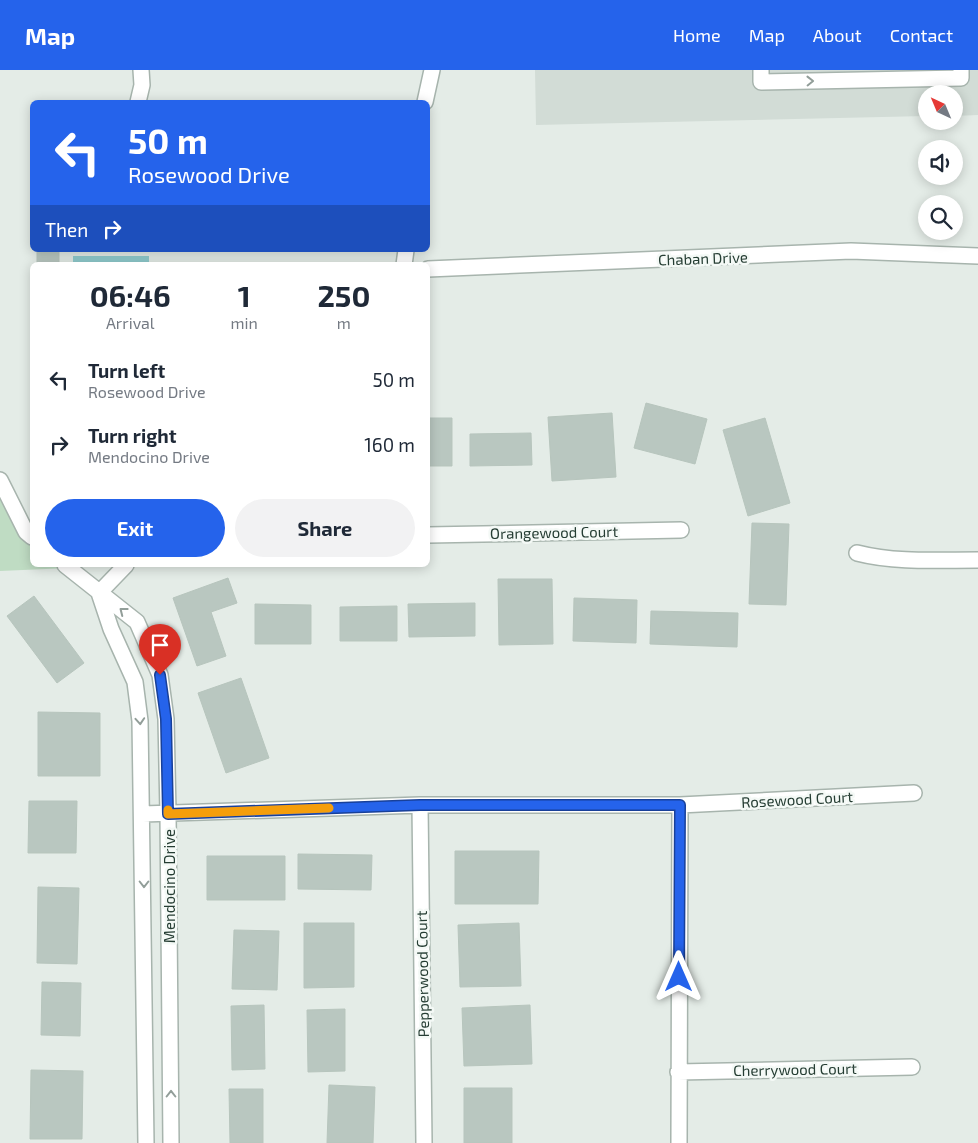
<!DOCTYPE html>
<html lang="en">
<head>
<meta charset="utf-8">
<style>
	body { margin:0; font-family:"Exo 2",sans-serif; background:#f2f2f3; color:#1f2937; height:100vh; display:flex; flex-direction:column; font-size:19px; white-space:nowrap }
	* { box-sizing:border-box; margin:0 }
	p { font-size:16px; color:#747a83 }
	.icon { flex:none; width:28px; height:28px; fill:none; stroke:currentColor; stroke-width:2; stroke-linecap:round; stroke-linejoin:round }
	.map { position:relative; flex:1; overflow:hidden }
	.side { position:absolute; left:30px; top:192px; width:400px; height:305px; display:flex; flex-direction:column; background:#fff; border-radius:8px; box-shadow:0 2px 12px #0003 }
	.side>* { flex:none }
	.top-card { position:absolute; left:30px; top:30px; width:400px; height:152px; border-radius:8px; box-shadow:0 2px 12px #0003; background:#2563eb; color:#fff; overflow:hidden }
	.needle { width:32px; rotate:316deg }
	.buttons { position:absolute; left:918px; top:15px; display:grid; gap:10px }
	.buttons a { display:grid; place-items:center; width:45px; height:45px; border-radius:50%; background:#fff; box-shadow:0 2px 12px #0003; font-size:25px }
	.pin { position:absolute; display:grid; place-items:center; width:42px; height:42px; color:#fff; margin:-51px -21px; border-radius:50% 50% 50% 0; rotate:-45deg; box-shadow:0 0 5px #0007 }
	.pin .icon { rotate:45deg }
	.me { position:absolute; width:55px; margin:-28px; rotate:0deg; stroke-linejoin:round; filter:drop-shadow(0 0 4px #0008) }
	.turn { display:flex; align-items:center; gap:18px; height:105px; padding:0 15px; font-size:22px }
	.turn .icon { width:65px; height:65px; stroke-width:2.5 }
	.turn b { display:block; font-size:35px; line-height:42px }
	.then { display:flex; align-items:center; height:48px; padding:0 15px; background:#0003; gap:10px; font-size:19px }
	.eta { display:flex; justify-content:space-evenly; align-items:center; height:85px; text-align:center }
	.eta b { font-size:30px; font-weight:700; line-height:35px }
	.primary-button { display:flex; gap:10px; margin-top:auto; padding:10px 15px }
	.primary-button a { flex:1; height:58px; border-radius:30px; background:#2563eb; color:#fff; font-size:20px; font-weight:700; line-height:58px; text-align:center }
	.primary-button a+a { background:#f2f2f3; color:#1f2937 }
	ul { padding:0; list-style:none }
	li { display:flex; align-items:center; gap:15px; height:65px; padding:0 15px }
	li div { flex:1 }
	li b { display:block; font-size:19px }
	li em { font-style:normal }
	header { display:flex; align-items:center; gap:30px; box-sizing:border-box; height:70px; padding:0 25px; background:#2563eb; color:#fff }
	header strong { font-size:24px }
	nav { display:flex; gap:28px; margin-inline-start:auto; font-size:18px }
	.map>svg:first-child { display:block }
	.built { fill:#d2dcd6 }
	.green { fill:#bfdcc3 }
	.water { fill:#90cbcd }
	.building { fill:#b9c7c0; stroke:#b7c5bd }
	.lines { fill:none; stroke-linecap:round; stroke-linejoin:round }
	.minor-casing { stroke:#a7b4ad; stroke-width:18 }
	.minor { stroke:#fff; stroke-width:15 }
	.oneway { stroke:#929e99 }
	.route-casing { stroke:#184099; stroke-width:12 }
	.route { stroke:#2563eb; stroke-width:9 }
	.slow { stroke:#f59e0b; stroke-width:9 }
	.labels { text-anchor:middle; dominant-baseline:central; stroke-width:5; stroke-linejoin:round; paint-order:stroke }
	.street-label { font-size:15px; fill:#253d33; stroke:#f4f9f6 }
</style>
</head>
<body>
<header>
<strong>Map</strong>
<nav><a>Home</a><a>Map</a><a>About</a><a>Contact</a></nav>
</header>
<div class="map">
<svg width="978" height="1073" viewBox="0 0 978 1073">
	<rect width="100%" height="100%" fill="#e4ece7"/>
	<path class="built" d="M 535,0 L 978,0 L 978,45 L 954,46 L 954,24 L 926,24 L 926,46 L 536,55 Z"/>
	<path class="green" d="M 0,410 L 32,464 L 32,495 L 65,495 L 69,498 L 0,501 Z"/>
	<path class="water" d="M 73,186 L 149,186 L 149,195 L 73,195 Z"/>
	<path class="building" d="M 37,180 L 59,180 L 59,195 L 37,195 Z
		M 646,333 L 707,349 L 695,394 L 634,378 Z
		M 612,343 L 616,407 L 552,411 L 548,347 Z
		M 428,348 L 452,348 L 452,396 L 428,396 Z
		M 765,348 L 790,433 L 748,446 L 723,360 Z
		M 531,363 L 532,395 L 470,396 L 470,364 Z
		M 752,453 L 789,454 L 786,535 L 749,534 Z
		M 228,508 L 237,533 L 211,542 L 226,586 L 197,596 L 173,528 Z
		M 498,509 L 552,509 L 553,574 L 499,575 Z
		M 34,526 L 84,593 L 57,613 L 7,546 Z
		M 574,528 L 637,530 L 636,573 L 573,571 Z
		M 475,533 L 475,566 L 409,567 L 408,534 Z
		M 255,534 L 311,535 L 311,574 L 255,574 Z
		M 397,536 L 397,571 L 340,571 L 340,537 Z
		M 651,541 L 738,543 L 737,577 L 650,574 Z
		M 241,608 L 269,688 L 226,703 L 198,623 Z
		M 38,642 L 100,643 L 100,706 L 38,706 Z
		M 29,731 L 77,731 L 76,783 L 28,783 Z
		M 455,781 L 539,781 L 538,834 L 455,834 Z
		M 298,784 L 372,785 L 371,820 L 298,819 Z
		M 207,786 L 285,786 L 285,830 L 207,830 Z
		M 38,817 L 79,818 L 77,894 L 37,893 Z
		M 304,853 L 354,853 L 354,917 L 304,918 Z
		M 519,853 L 521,916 L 460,917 L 458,855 Z
		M 234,860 L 279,861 L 277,920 L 232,919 Z
		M 42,912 L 81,913 L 80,966 L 41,965 Z
		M 264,935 L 265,999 L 232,1000 L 231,936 Z
		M 530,935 L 532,994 L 464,996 L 462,938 Z
		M 345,939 L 345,1001 L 308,1002 L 307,940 Z
		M 31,1000 L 83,1001 L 82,1069 L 30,1069 Z
		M 329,1015 L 375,1017 L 373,1073 L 327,1073 Z
		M 464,1018 L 512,1018 L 512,1073 L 464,1073 Z
		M 229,1019 L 263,1019 L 263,1073 L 230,1073 Z"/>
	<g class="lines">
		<g class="minor-casing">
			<path id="minor" d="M 761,0 L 761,12 L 961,8 L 961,0
				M 138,32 L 142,15 L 141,0
				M 425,32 L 432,0
				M 404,195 L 406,180
				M 428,199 L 851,181 L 978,186
				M 0,410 L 26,462 L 32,467
				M 428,465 L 681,460
				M 857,483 C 896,493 938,490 978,490
				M 65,495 L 137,552 L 160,605 L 166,649 L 168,743 L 171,1073
				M 99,523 L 111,559 L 135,612 L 140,651 L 146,1073
				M 99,523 L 126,495
				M 420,735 L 424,1073
				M 143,744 L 420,735 L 680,735 L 914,723
				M 678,1002 L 912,997
				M 679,1073 L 680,735"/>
		</g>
		<use href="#minor" class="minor"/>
	</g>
	<defs><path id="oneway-chevron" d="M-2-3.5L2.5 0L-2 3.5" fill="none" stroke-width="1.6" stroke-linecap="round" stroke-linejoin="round" transform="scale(1.25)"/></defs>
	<g class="oneway">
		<use href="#oneway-chevron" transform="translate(810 11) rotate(-1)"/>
		<use href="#oneway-chevron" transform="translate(123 541) rotate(-142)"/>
		<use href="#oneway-chevron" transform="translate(140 651) rotate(86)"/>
		<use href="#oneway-chevron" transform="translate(144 814) rotate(90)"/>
		<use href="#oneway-chevron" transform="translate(171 1024) rotate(-90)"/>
	</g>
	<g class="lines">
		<g class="route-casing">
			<path id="route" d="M 160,605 L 166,649 L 168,744 L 420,735 L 680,735 L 679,907"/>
		</g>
		<use href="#route" class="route"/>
		<path class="slow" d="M 168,740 L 168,744 L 329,738"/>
	</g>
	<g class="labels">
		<g class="street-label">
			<text transform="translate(703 188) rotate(-2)">Chaban Drive</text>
			<text transform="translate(554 462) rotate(-1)">Orangewood Court</text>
			<text transform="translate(797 729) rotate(-3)">Rosewood Court</text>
			<text transform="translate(169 816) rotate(-90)">Mendocino Drive</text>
			<text transform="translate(422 904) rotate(-91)">Pepperwood Court</text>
			<text transform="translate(795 999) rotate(-1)">Cherrywood Court</text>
		</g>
	</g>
</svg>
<div class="buttons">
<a><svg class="needle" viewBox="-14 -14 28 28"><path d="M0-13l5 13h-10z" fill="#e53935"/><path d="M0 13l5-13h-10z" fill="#747a83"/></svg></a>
<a><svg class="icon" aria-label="sound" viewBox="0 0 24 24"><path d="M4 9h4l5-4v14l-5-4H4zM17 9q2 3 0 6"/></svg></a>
<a><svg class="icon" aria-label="search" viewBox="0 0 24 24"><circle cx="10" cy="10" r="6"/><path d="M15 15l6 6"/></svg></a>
</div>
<div class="pin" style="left:160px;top:605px;background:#d93025"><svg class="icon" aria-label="arrive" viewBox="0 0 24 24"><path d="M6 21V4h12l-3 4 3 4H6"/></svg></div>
<svg class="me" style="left:679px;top:907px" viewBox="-20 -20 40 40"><path d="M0-17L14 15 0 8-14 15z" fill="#2563eb" stroke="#fff" stroke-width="4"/></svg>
<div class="top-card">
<div class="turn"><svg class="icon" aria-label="left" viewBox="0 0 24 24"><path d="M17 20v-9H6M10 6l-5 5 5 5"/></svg><div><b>50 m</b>Rosewood Drive</div></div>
<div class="then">Then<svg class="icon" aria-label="right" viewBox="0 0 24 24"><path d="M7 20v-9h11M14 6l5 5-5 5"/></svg></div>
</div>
<section class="side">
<div class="eta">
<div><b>06:46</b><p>Arrival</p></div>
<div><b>1</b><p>min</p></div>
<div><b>250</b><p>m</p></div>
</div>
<ul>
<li><svg class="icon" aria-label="left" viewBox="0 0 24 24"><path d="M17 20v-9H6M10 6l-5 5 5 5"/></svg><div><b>Turn left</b><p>Rosewood Drive</p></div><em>50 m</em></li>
<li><svg class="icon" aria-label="right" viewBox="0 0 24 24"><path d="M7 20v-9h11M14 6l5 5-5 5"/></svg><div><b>Turn right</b><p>Mendocino Drive</p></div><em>160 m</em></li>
</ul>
<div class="primary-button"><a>Exit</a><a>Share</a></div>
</section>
</div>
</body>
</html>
